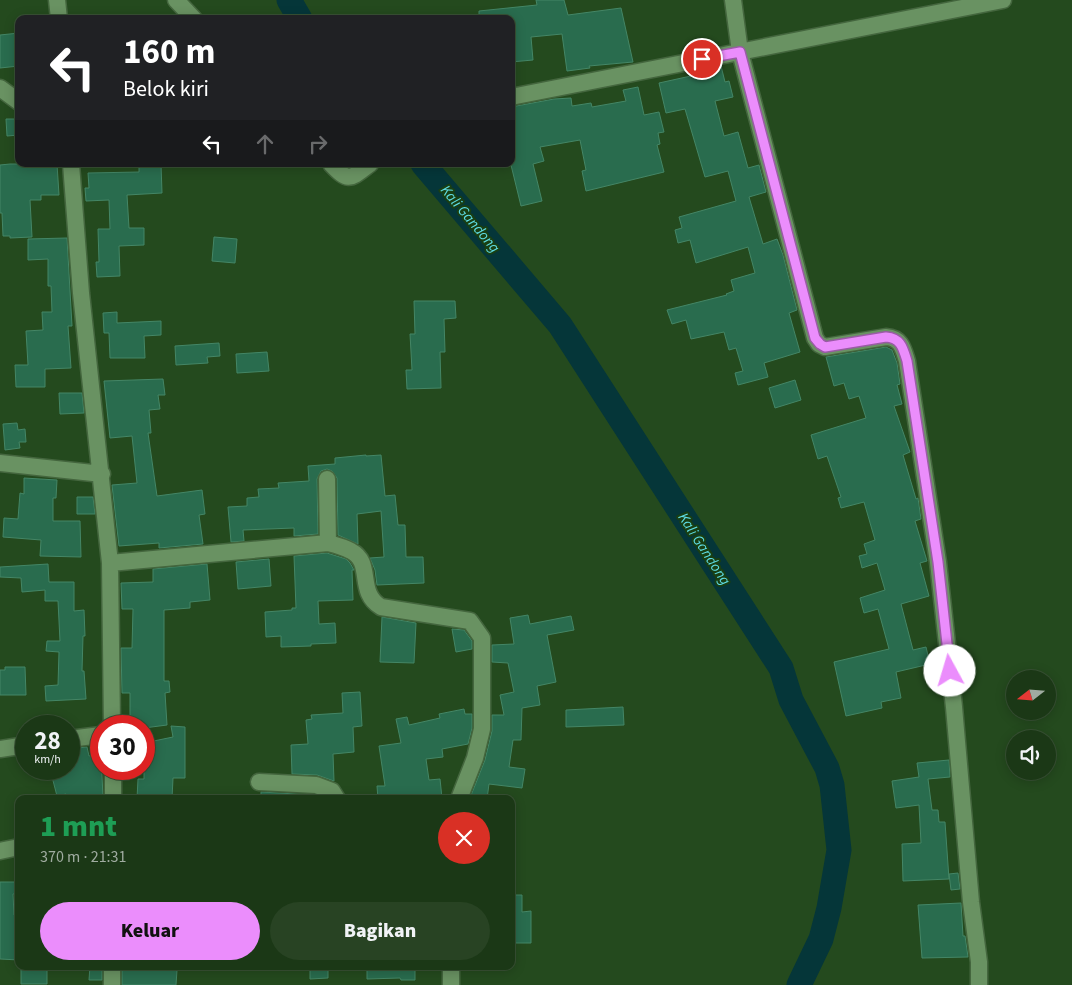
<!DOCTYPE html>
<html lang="id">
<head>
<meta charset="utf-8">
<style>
	body { margin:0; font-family:"Source Sans 3",sans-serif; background:#284323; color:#f1f3f6; height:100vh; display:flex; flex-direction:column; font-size:19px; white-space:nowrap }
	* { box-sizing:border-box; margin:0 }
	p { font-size:16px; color:#a0aca1 }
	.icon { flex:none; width:28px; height:28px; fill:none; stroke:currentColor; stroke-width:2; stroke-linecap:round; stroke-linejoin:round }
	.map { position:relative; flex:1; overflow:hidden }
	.sheet { position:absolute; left:15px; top:795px; width:500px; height:175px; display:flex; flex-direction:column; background:#1b3816; border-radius:10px; box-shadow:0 2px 12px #0003,0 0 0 1px #395235 }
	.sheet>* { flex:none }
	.guide { position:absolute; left:15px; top:15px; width:500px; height:152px; border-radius:10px; box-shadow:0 2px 12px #0003,0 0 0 1px #395235; background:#202124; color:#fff; overflow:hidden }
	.needle { width:32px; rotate:253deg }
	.tools { position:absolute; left:1006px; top:670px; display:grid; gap:10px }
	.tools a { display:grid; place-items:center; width:50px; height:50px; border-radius:50%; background:#1b3816; box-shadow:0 2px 12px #0003,0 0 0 1px #395235; font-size:25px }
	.speed { position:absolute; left:15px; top:715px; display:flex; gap:10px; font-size:25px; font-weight:700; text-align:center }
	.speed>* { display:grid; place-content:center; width:65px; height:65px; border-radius:50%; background:#1b3816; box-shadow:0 2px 12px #0003,0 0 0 1px #395235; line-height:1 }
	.speed small { font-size:12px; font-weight:400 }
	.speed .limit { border:8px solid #d22; background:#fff; color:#111 }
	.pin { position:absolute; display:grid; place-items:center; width:42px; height:42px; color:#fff; margin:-21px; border:2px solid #fff; border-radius:50%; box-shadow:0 1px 5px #0007 }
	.me { position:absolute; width:55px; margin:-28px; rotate:354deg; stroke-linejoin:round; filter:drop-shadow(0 0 4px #0008) }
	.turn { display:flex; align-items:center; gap:18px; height:105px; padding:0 25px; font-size:22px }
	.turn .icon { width:65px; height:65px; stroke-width:2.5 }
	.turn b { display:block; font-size:35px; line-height:42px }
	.lanes { display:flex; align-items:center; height:48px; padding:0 25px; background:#0003; justify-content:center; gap:25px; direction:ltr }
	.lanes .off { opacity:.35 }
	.round { display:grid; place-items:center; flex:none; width:52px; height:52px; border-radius:26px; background:#284323 }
	.summary { display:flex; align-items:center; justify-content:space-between; height:85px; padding:0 25px }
	h1 { font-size:30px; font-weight:800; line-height:38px; color:#1e9e55 }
	.button { display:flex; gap:10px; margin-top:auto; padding:10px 25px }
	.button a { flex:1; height:58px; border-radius:30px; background:#eb8dfc; color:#111; font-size:20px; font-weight:800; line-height:58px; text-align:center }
	.button a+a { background:#284323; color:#f1f3f6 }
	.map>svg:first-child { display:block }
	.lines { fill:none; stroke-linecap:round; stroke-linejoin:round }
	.river { stroke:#053639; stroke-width:25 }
	.building { fill:#296c4e; stroke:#448666 }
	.street-casing { stroke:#44663e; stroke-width:19 }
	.street { stroke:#699262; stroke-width:16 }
	.route-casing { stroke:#995ca4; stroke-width:12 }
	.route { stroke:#eb8dfc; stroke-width:9 }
	.labels { text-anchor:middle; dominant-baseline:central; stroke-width:4; stroke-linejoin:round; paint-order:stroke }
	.water-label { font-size:15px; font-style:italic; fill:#5edce4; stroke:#193f13 }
</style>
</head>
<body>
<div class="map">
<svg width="1072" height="985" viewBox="0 0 1072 985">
	<rect width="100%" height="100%" fill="#244a1e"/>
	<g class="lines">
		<path class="river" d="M 289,0 L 300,19
			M 423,164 L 560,325 L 781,668 L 791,700 L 827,768 L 832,785 L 839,850 L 829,908 L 821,939 L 799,985"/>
	</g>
	<path class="building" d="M 536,0 L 564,0 L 568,15 L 621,8 L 633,62 L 589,66 L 590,68 L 567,71 L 562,34 L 531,37 L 533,60 L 511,62 L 511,19 L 479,19 L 479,11 L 537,5 Z
		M 19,33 L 19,66 L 0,68 L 0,35 Z
		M 721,66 L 725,82 L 729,81 L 733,97 L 715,101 L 724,136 L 738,132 L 748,168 L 759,165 L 766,192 L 749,197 L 763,244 L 777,239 L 783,255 L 797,310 L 789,313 L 800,352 L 764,363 L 768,377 L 738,385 L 735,373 L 743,371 L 736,348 L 729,350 L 724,332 L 691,339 L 686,320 L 672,324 L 667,310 L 727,295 L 726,294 L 734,291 L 731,280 L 755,273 L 748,247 L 696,263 L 690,240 L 678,243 L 675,230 L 682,228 L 679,217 L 736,201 L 728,171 L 705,177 L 685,109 L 666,113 L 659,83 L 709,72 L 708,68 Z
		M 638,87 L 644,115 L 659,112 L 664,132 L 658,133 L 660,144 L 657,145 L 664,172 L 586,191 L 582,171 L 586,170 L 580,140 L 540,147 L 544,161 L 533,164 L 542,201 L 521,206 L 511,165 L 511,107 L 554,99 L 571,98 L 572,106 L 591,103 L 592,107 L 626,101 L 623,90 Z
		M 6,119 L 19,119 L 19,135 L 7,136 Z
		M 10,164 L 57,164 L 59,195 L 41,195 L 41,200 L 30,200 L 32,237 L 10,238 L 10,236 L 3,236 L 2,213 L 0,213 L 0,165 Z
		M 139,164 L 161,164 L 162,193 L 127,195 L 129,228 L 144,228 L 144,245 L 119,246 L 120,276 L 97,277 L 96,262 L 99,262 L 98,229 L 110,229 L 109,200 L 86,201 L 85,188 L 89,188 L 88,173 L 139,172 Z
		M 214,237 L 237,239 L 235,263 L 212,261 Z
		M 67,238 L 72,326 L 68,326 L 71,368 L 45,369 L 45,387 L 16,387 L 15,365 L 28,365 L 26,331 L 43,330 L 42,312 L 52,312 L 51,286 L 48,286 L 48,259 L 28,260 L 28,239 Z
		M 414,301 L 455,301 L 456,318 L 444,319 L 445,352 L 440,352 L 441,388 L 407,389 L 406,370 L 412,370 L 410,334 L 415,334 Z
		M 117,312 L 117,323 L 161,321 L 161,335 L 144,336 L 145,358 L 110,358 L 109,333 L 104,333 L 103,313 Z
		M 219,343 L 220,356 L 207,357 L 208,363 L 176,365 L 175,346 Z
		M 886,347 L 892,350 L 897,363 L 900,384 L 897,385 L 902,404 L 894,406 L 910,452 L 903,455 L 916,499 L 918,498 L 921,519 L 915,521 L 927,561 L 920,563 L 929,596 L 901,604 L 913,650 L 926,647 L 930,664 L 896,672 L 901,698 L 881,702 L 882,708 L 846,716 L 834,662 L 889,649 L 878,609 L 864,613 L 860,598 L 885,590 L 877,563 L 862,568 L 859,556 L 867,554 L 864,544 L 875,540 L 864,502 L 841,508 L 838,498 L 841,497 L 827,456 L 818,459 L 811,435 L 866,418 L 859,396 L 849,399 L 844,383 L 834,386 L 826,357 Z
		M 267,352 L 269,371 L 237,373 L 236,354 Z
		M 163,379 L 165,395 L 158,395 L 160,409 L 149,410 L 151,433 L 148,433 L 157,496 L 202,490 L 205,514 L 199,515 L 203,544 L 159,548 L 159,543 L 119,546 L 112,485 L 137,483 L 132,436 L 110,438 L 104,381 Z
		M 795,380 L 801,400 L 775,408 L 769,388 Z
		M 59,393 L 82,393 L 84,413 L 60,414 Z
		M 17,423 L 18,430 L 25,429 L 26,442 L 19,442 L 20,448 L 5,450 L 3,424 Z
		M 366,455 L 366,456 L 381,455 L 385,496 L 395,495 L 398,525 L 405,525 L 406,557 L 423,557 L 424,583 L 377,585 L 375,570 L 370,558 L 384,557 L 381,511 L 357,514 L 358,544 L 338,535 L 337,478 L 332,471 L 327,469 L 321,471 L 317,479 L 318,534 L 294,536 L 294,528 L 243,530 L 244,541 L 231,542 L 228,507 L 247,506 L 247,498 L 259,497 L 258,489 L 279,488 L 278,483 L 309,481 L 308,466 L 335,464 L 335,458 Z
		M 24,478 L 57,480 L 56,498 L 53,498 L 53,521 L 80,521 L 81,557 L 40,556 L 41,540 L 3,537 L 4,518 L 18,519 L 20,493 L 24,494 Z
		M 77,497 L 93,497 L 95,514 L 77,514 Z
		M 327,553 L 346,559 L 350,563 L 354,570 L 352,570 L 353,600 L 318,601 L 319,624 L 335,623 L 336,643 L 311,644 L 311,646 L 281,647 L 281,636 L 266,637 L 265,612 L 292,610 L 292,608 L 296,608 L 294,556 Z
		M 269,559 L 271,586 L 238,589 L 236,562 Z
		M 48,564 L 49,582 L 74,582 L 74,611 L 84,610 L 85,636 L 83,636 L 82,671 L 84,671 L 86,699 L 46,701 L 45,686 L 58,685 L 59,652 L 46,651 L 47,641 L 60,641 L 58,601 L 45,601 L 45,590 L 22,592 L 21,578 L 0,577 L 0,567 Z
		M 207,564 L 210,600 L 190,602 L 190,608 L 164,610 L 164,681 L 169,681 L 170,692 L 165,693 L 167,725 L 144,728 L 144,726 L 130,726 L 130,693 L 122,693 L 121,648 L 132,648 L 133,609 L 122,609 L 121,583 L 153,582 L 153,569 Z
		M 528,615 L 530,624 L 571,616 L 574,630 L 547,635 L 556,682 L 537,686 L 540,705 L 522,708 L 521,740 L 513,740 L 509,767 L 525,769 L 522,788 L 489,784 L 487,799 L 470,798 L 485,760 L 492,731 L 492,715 L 504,715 L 500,695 L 514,692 L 508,663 L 492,662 L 492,645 L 514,644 L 510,618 Z
		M 382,617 L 416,623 L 414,663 L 380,662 Z
		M 452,629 L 464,630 L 472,641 L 472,649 L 456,652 Z
		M 5,667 L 25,667 L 26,695 L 0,695 L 0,670 L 5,670 Z
		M 360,692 L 362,726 L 353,727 L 354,752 L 333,754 L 334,781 L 317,775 L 292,774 L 291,745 L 308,744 L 306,720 L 312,719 L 311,715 L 343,713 L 342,693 Z
		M 623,707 L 624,725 L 566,727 L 566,710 Z
		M 464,709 L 465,714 L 472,714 L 472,728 L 468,744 L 442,749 L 443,757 L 426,759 L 429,780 L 440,779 L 442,798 L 378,799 L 377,786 L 385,786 L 379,746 L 401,743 L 396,719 L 407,717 L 409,725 L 440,718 L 439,714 Z
		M 171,726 L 185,727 L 185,778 L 173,778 L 172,799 L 137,799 L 138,779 L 144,779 L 144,743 L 173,737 Z
		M 87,747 L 89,756 L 101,753 L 103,798 L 67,799 L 66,794 L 57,796 L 50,769 L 69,769 L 69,749 Z
		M 949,760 L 950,777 L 928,779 L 932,810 L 938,810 L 939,822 L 945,822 L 949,879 L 903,881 L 902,844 L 921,843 L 919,805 L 896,808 L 892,781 L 919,777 L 917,763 Z
		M 261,792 L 314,795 L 319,797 L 319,799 L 261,799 Z
		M 958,873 L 960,889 L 951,890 L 949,874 Z
		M 0,882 L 19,882 L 19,893 L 13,894 L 14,915 L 19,914 L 19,960 L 0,959 Z
		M 511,895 L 522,895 L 522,912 L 531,911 L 531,943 L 511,943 Z
		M 961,903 L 963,936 L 965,936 L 968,957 L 922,958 L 918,905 Z
		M 21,966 L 47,966 L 47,984 L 21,984 Z
		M 90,966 L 102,966 L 102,980 L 89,980 Z
		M 122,966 L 173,966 L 173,970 L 177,970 L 176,985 L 122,985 Z
		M 310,966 L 328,966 L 328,978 L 310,979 Z
		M 367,966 L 415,966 L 415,980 L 401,980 L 400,978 L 367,979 Z"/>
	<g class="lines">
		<g class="street-casing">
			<path id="street" d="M 57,0 L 59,19
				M 176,0 L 194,19
				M 733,0 L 740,52 L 815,338 L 819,344 L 825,347 L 886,337 C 901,338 903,348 907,361 L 938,562 L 954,707 L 971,902 L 979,962 L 979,985
				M 0,88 L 19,102
				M 511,97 L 1003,0
				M 71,164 L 81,293 L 110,563 L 112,726
				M 331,164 C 349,183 350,179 370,164
				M 0,463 L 102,474
				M 327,479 L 328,543
				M 110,563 L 328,543 C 336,545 344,547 351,551 C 374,563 356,592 381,607 L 470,621 L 482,638 L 482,729 L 475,758 L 459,799
				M 69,739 L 101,735
				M 0,749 L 26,745
				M 113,769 L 113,799
				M 259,782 L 316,785 L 332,791 L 337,799
				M 0,851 L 19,847
				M 451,966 L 451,985
				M 112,985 L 112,966"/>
		</g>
		<use href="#street" class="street"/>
	</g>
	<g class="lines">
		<g class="route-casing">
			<path id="route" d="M 702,59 L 740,52 L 815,338 L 820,344 L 825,347 L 886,337 C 901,338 903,348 907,361 L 938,562 L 950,671"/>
		</g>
		<use href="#route" class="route"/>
	</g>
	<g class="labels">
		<g class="water-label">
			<text transform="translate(470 219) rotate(50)">Kali Gandong</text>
			<text transform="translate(704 549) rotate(57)">Kali Gandong</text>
		</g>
	</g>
</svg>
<div class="tools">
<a><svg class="needle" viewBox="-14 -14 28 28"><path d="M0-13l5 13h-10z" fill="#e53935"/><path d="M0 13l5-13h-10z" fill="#a0aca1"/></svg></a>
<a><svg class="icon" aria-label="sound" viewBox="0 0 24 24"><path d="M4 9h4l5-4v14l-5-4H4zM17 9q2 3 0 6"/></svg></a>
</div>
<div class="speed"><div>28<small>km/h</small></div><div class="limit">30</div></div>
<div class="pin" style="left:702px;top:59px;background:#d93025"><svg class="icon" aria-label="arrive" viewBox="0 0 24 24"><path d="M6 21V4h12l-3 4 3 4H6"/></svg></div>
<svg class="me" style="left:950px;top:671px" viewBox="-20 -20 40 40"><circle r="19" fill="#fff"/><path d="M0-13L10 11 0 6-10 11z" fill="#eb8dfc"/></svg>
<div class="guide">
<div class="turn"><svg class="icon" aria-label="left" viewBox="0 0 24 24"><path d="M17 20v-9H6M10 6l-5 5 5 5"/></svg><div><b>160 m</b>Belok kiri</div></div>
<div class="lanes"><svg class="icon" aria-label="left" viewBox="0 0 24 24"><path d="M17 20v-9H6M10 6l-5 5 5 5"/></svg><svg class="icon off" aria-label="ahead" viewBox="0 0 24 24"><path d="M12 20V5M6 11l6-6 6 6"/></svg><svg class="icon off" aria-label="right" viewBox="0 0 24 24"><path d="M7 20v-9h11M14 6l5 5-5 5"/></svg></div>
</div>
<section class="sheet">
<div class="summary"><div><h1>1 mnt</h1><p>370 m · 21:31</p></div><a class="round" style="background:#d93025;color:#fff"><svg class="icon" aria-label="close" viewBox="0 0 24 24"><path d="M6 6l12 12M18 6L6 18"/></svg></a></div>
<div class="button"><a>Keluar</a><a>Bagikan</a></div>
</section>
</div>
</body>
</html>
